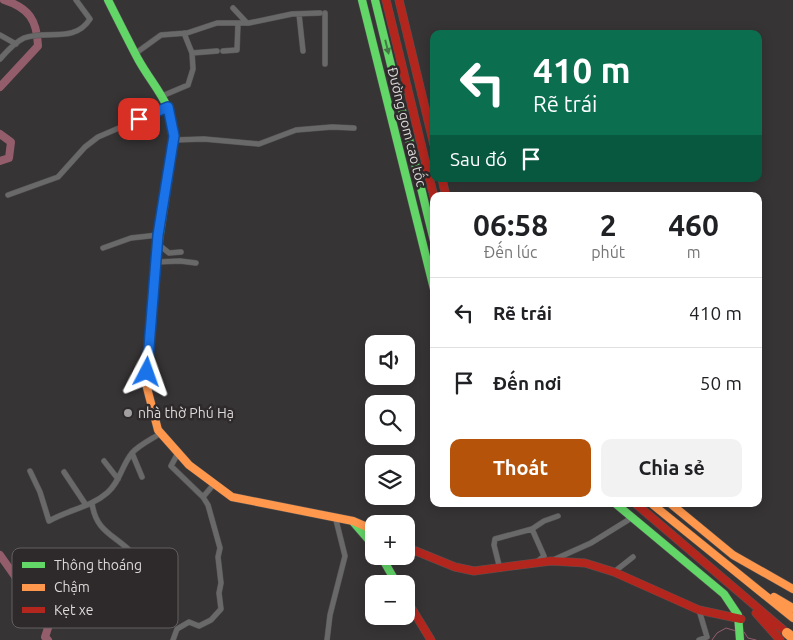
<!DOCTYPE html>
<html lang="vi">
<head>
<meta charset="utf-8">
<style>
	body { margin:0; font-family:Ubuntu,sans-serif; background:#f2f2f2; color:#202124; height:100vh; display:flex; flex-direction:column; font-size:19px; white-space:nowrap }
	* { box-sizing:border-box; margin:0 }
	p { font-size:16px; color:#757577 }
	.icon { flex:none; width:28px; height:28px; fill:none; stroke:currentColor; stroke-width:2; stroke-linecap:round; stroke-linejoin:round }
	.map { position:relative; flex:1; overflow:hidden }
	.drawer { position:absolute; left:430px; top:192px; width:332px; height:315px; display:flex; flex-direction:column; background:#fff; border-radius:10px; box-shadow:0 2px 12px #0003 }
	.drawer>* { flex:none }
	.top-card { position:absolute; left:430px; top:30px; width:332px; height:152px; border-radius:10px; box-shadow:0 2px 12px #0003; background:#0b6e4f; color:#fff; overflow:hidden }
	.tools { position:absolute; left:365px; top:335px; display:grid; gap:10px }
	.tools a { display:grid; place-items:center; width:50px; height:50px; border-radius:10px; background:#fff; box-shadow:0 2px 12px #0003; font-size:25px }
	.pin { position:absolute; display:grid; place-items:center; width:42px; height:42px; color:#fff; margin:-21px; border-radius:10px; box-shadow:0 2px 8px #0006 }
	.me { position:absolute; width:55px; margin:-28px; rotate:4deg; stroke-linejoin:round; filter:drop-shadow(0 0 4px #0008) }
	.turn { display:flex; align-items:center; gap:18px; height:105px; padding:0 20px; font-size:22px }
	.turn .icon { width:65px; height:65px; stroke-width:2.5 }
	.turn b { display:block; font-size:35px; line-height:42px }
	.then { display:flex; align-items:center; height:48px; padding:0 20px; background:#0003; gap:10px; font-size:19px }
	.eta { display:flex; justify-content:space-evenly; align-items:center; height:85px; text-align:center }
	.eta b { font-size:30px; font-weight:600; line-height:35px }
	.button { display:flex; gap:10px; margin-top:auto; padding:10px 20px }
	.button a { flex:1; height:58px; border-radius:10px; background:#b45309; color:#fff; font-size:20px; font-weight:600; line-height:58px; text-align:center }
	.button a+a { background:#f2f2f2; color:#202124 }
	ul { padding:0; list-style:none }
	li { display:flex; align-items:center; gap:15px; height:70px; padding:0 20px; border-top:1px solid #e0e0e0 }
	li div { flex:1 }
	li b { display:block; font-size:19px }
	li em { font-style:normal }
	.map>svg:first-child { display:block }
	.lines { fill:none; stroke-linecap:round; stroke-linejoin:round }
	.stream { stroke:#945d6c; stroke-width:1 }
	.river { stroke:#945d6c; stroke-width:8 }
	.street-casing { stroke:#545353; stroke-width:6 }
	.fast-casing { stroke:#545353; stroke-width:9 }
	.slow-casing { stroke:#545353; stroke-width:9 }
	.jam-casing { stroke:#545353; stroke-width:9 }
	.street { stroke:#6a6969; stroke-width:5 }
	.fast { stroke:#63d668; stroke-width:8 }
	.slow { stroke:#ff974d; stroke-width:8 }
	.jam { stroke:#b3261e; stroke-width:8 }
	.slow-bridge-casing { stroke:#545353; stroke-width:11; stroke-linecap:butt }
	.slow-bridge { stroke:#ff974d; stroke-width:10 }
	.oneway { fill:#467746 }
	.route-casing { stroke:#114b97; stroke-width:12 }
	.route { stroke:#1a73e8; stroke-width:9 }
	.poi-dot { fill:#a29fa0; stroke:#2e292a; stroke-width:2 }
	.labels { text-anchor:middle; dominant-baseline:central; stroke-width:5; stroke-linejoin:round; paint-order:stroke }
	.street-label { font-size:14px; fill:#dcd9d9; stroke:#2e292a }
	.poi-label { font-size:14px; fill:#dcd9d9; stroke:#2e292a; text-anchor:start }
	.key { fill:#2e292a; stroke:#625e5f; stroke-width:1 }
	.key-label { font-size:14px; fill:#dcd9d9 }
</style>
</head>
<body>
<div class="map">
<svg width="793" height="640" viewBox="0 0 793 640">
	<rect width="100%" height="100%" fill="#373435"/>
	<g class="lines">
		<path class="stream" d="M 744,632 L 748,638 L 756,640
			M 712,640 L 717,633 L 726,628 L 736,631"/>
		<path class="river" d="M 0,87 L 38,46 C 37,20 29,8 4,0
			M 0,134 L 11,142 L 9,158 L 0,161
			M 0,555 L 19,582 L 29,606 L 48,628 L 45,637 L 48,640"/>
		<g class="street-casing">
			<path id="street" d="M 233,8 L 247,23
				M 325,13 L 325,64
				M 299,14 L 303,51
				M 184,33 L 192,53 L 217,51
				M 0,35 L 16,44
				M 223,51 L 237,50 L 238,23
				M 136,53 L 161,35 L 187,33 L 217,23 L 249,23 L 292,14 L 320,13
				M 0,59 C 7,51 15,42 24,38 C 47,29 74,44 90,19 L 76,0
				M 162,96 L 188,85 L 193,69 L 192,53
				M 174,140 L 204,139 L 259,144 L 296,130 L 332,127 L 354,128
				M 8,195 L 58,177 L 85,147 L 98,137 L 168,107
				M 158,244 L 169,253 L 181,252
				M 103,248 L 131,238 L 158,235
				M 156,262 L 180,261 L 196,263
				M 132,453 L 142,477
				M 178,453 L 171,466 L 203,497
				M 104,461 L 118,479
				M 30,471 L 40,492 L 49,521 C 68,510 91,507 107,493 C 120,482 122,465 132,453 C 139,445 152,439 161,433
				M 64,472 L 86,505
				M 92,503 C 96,534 117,535 134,555 C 141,563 145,573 150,582 L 118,603 L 98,622
				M 532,529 L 544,556 L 538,561
				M 553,560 L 591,543 L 633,517
				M 500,569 L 494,545 L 495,539 L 532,529 L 544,521 L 558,516
				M 614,572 L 633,557
				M 150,582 L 162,585 L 171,597 L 175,613
				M 699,610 L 707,637 L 699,640
				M 173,640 L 177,629 L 189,622 L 199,626 L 211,620 L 221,609 L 219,593 L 221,583 L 218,557 L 220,548 L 208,505 L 203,497 L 214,484
				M 327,640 L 330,615 L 345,556 L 336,520"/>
		</g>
		<g class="fast-casing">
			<path id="fast" d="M 108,0 C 118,20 128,40 138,59 C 156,91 172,101 174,140 L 156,260
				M 362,0 L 434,289
				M 375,0 L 434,241
				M 616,504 L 724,594 L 738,615 L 740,640
				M 354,523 L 374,546
				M 381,556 L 397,584"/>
		</g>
		<g class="slow-casing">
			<path id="slow" d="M 156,260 L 146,384 L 158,430 L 189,465 L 232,497 L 353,521 L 374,530
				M 652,504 L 793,618
				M 671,504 L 733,555 L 793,589
				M 774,597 L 793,608"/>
		</g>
		<g class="jam-casing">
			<path id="jam" d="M 386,0 L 434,197
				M 399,0 L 434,145
				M 442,179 L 446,196
				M 636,504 L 787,633
				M 406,547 L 455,567 L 474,571 L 551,561 L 585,563 L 614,572 L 699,610 L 741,619
				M 406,599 L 431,640
				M 756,613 L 780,640"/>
		</g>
		<use href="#street" class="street"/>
		<use href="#fast" class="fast"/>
		<use href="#slow" class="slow"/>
		<use href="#jam" class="jam"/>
		<g class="slow-bridge-casing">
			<path id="slow-bridge" d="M 787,633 L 793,638"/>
		</g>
		<use href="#slow-bridge" class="slow-bridge"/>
	</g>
	<defs><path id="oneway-solid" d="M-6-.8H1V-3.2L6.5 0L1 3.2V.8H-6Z" transform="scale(1.25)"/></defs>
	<use class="oneway" href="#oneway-solid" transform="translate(387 47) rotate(76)"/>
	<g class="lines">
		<g class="route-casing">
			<path id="route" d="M 139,119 L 168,107 L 174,136 L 158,235 L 147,372"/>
		</g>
		<use href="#route" class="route"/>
	</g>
	<circle class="poi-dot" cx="128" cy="413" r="5"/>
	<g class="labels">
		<g class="street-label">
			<text transform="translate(407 127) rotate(76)">Đường gom cao tốc</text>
		</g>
		<g class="poi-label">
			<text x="138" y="413">nhà thờ Phú Hạ</text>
		</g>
	</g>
	<rect x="12" y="548" width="166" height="80" rx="8" class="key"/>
	<rect x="22" y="562" width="23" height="6" fill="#63d668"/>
	<rect x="22" y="584" width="23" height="7" fill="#ff974d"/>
	<rect x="22" y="607" width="23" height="6" fill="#b3261e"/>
	<g class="key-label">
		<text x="54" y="570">Thông thoáng</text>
		<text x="54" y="592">Chậm</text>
		<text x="54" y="615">Kẹt xe</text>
	</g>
</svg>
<div class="tools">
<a><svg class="icon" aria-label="sound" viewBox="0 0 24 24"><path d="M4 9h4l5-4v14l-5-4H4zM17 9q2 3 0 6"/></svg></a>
<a><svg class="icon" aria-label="search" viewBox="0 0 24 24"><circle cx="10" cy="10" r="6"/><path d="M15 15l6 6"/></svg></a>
<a><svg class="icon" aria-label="layers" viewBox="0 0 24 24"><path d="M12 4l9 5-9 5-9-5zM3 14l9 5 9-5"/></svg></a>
<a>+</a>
<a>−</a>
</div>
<div class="pin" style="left:139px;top:119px;background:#d93025"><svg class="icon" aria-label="arrive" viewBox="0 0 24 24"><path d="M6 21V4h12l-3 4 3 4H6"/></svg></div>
<svg class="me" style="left:147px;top:372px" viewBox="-20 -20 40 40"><path d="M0-17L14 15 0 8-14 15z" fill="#1a73e8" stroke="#fff" stroke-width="4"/></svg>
<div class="top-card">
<div class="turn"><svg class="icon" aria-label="left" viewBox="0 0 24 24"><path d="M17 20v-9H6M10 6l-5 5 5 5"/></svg><div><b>410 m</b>Rẽ trái</div></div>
<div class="then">Sau đó<svg class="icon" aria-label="arrive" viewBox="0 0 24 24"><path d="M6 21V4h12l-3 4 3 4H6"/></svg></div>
</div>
<section class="drawer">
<div class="eta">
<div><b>06:58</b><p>Đến lúc</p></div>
<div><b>2</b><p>phút</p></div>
<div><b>460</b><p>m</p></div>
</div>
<ul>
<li><svg class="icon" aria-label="left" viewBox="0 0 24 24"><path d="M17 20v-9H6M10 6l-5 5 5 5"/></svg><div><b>Rẽ trái</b></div><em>410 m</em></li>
<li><svg class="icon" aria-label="arrive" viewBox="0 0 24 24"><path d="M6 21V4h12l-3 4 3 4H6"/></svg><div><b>Đến nơi</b></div><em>50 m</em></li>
</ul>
<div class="button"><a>Thoát</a><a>Chia sẻ</a></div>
</section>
</div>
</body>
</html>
